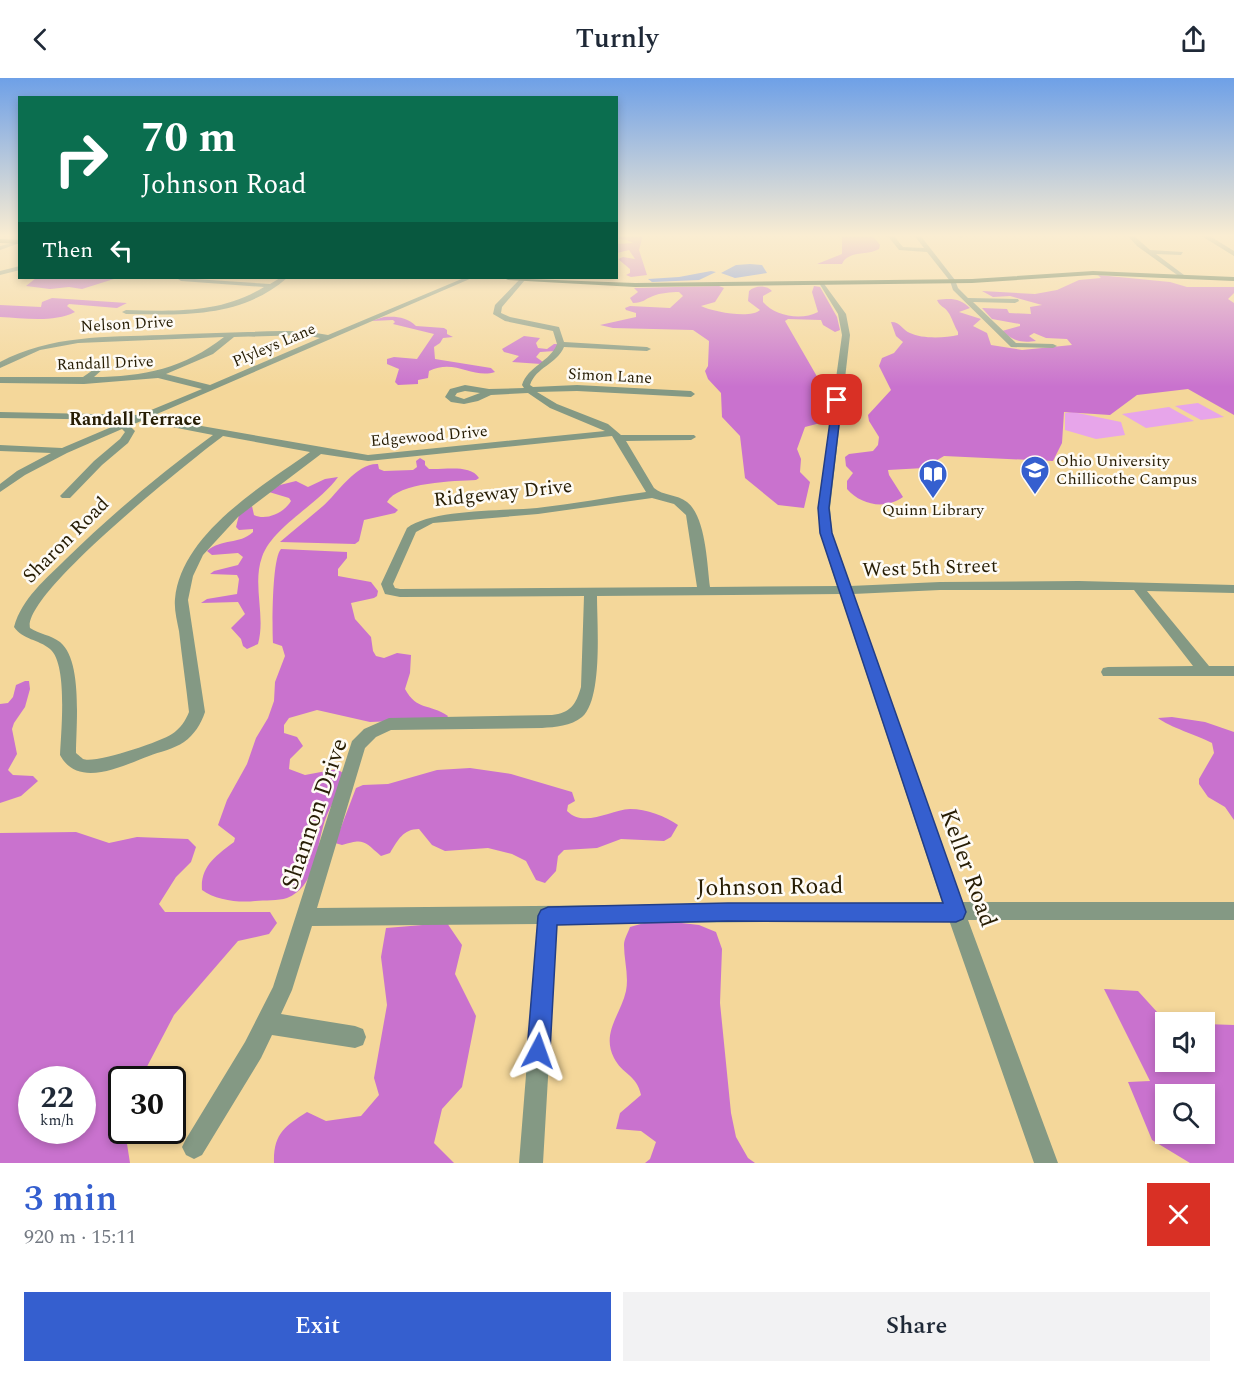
<!DOCTYPE html>
<html lang="en">
<head>
<meta charset="utf-8">
<style>
	body { margin:0; font-family:Spectral,serif; background:#f2f2f3; color:#1f2937; height:100vh; display:flex; flex-direction:column; font-size:22px; white-space:nowrap }
	* { box-sizing:border-box; margin:0 }
	p { font-size:20px; color:#747a83 }
	.icon { flex:none; width:33px; height:33px; fill:none; stroke:currentColor; stroke-width:2; stroke-linecap:round; stroke-linejoin:round }
	.map { position:relative; height:1085px; overflow:hidden }
	.details { display:flex; flex-direction:column; background:#fff; flex:1 }
	.details>* { flex:none }
	.top-card { position:absolute; left:18px; top:18px; width:600px; height:183px; border-radius:0px; box-shadow:0 3px 9px #0003; background:#0b6e4f; color:#fff; overflow:hidden }
	.tools { position:absolute; left:1155px; top:934px; display:grid; gap:12px }
	.tools a { display:grid; place-items:center; width:60px; height:60px; border-radius:0px; background:#fff; box-shadow:0 3px 9px #0003; font-size:30px }
	.speed { position:absolute; left:18px; top:988px; display:flex; gap:12px; font-size:30px; font-weight:700; text-align:center }
	.speed>* { display:grid; place-content:center; width:78px; height:78px; border-radius:50%; background:#fff; box-shadow:0 3px 9px #0003; line-height:1 }
	.speed small { font-size:15px; font-weight:400 }
	.speed .limit { border:3px solid #111; border-radius:9px; background:#fff; color:#111 }
	.pin { position:absolute; display:grid; place-items:center; width:51px; height:51px; color:#fff; margin:-26px; border-radius:12px; box-shadow:0 3px 9px #0006 }
	.me { position:absolute; width:66px; margin:-33px; rotate:4deg; stroke-linejoin:round; filter:drop-shadow(0 0 4px #0008) }
	.turn { display:flex; align-items:center; gap:21px; height:126px; padding:0 24px; font-size:27px }
	.turn .icon { width:78px; height:78px; stroke-width:2.5 }
	.turn b { display:block; font-size:42px; line-height:51px }
	.then { display:flex; align-items:center; height:57px; padding:0 24px; background:#0003; gap:12px; font-size:22px }
	.round { display:grid; place-items:center; flex:none; width:63px; height:63px; border-radius:0px; background:#f2f2f3 }
	.headline { display:flex; align-items:center; justify-content:space-between; height:102px; padding:0 24px }
	h1 { font-size:36px; font-weight:600; line-height:45px; color:#355fcf }
	.cta { display:flex; gap:12px; margin-top:auto; padding:12px 24px }
	.cta a { flex:1; height:69px; border-radius:0px; background:#355fcf; color:#fff; font-size:24px; font-weight:600; line-height:69px; text-align:center }
	.cta a+a { background:#f2f2f3; color:#1f2937 }
	header { display:flex; justify-content:space-between; align-items:center; height:78px; padding:0 24px; background:#fff; font-size:27px; font-weight:600 }
	.map>svg:first-child { display:block }
	.green { fill:#e7a5ea }
	.forest { fill:#c972ce; fill-rule:evenodd }
	.water { fill:#5781e6 }
	.lines { fill:none; stroke-linecap:round; stroke-linejoin:round }
	.minor { fill:#849984; fill-rule:evenodd }
	.major { fill:#3c613e; fill-rule:evenodd }
	.route { fill:#355fcf; stroke:#223e87; stroke-width:1.5 }
	.labels { text-anchor:middle; dominant-baseline:central; stroke-width:5; stroke-linejoin:round; paint-order:stroke }
	.far-street-label { font-size:16px; fill:#271d04; stroke:#fefbf5 }
	.far-poi-label { font-size:16px; fill:#271d04; stroke:#fefbf5; text-anchor:start }
	.far-neighbourhood-label { font-size:18px; font-weight:bold; fill:#271d04; stroke:#fefbf5 }
	.street-label { font-size:20px; fill:#271d04; stroke:#fefbf5 }
	.near-street-label { font-size:24px; fill:#271d04; stroke:#fefbf5 }
</style>
</head>
<body>
<header><svg class="icon" aria-label="back" viewBox="0 0 24 24"><path d="M15 5l-7 7 7 7"/></svg>Turnly<svg class="icon" aria-label="share" viewBox="0 0 24 24"><path d="M12 15V3M7 8l5-5 5 5M5 13v7h14v-7"/></svg></header>
<div class="map">
<svg width="1234" height="1085" viewBox="0 0 1234 1085">
	<rect width="100%" height="100%" fill="#f4d79a"/>
	<path class="green" d="M 1198,325 L 1224,339 L 1201,342 L 1175,328 Z
		M 1169,329 L 1194,343 L 1146,350 L 1122,336 Z
		M 1073,334 L 1121,344 L 1125,357 L 1096,361 L 1065,352 L 1065,335 Z"/>
	<path class="forest" d="M 617,157 L 643,157 L 639,172 L 647,197 L 631,199 L 626,197 L 630,195 L 630,191 L 618,181 L 623,179 L 635,181 L 629,172 L 617,175 L 617,166 L 633,165 L 627,162 L 617,161 Z
		M 842,157 L 872,157 L 880,167 L 879,171 C 867,178 848,172 842,186 L 817,186 L 842,176 Z
		M 1098,197 L 1170,204 L 1187,209 L 1234,209 L 1234,215 L 1228,221 L 1234,225 L 1234,337 L 1188,311 L 1137,317 L 1110,337 L 1064,334 L 1062,365 L 1053,383 L 944,378 L 924,390 L 888,392 L 889,397 L 903,419 C 885,432 861,427 847,411 L 847,403 L 853,395 L 846,388 L 845,379 L 849,376 L 873,373 L 878,367 L 879,359 L 869,343 L 868,337 L 891,312 L 879,288 L 882,280 L 894,275 L 903,264 L 896,258 L 891,244 C 901,244 902,252 910,255 C 922,261 945,260 958,257 L 958,254 C 954,248 952,239 948,234 C 944,228 940,229 937,222 C 951,220 960,220 970,230 L 959,234 L 981,241 L 973,248 L 987,255 L 991,267 L 1022,272 L 1072,267 L 1067,261 L 1046,260 L 1034,255 L 1029,258 L 1036,263 C 1020,265 1014,263 1002,253 L 1020,248 L 1020,246 L 992,241 L 982,230 L 1007,231 L 1009,235 L 1031,236 L 1030,229 L 1042,227 L 1010,218 L 993,219 L 982,213 L 1035,216 L 1057,212 L 1079,202 L 1101,200 Z
		M 36,200 L 117,200 L 82,211 L 69,209 L 50,211 L 26,208 Z
		M 719,208 L 724,210 L 715,224 L 701,228 C 713,234 751,241 760,232 L 748,223 L 749,213 C 755,207 767,207 772,213 L 763,218 L 763,224 C 775,238 801,243 818,234 L 812,214 L 814,208 L 820,209 L 837,239 L 840,252 L 835,254 L 823,247 L 821,242 L 788,241 L 785,243 L 819,302 L 831,329 L 828,343 L 805,349 L 797,371 L 801,381 L 800,394 L 810,404 L 804,430 L 778,427 L 745,400 L 740,358 L 722,339 L 721,315 L 708,301 L 705,293 L 708,288 L 709,263 L 693,252 L 613,250 L 600,247 L 636,239 L 636,235 L 626,232 L 625,230 L 630,228 L 670,230 L 683,218 L 679,214 C 671,214 660,215 653,218 C 645,221 643,225 633,225 L 630,220 L 638,214 L 634,210 Z
		M 52,220 L 127,225 L 117,230 L 69,226 L 67,228 L 75,234 C 53,245 24,240 0,239 L 0,227 L 41,229 L 42,224 Z
		M 384,239 C 396,238 407,239 416,248 L 444,250 L 447,252 L 447,256 L 453,259 L 443,260 L 440,265 L 434,269 L 435,281 L 491,290 L 495,294 C 472,301 455,280 429,293 L 428,300 L 418,302 L 418,306 L 398,307 L 395,304 L 399,291 L 387,286 L 387,281 L 394,279 L 417,281 L 434,256 L 393,246 L 395,244 L 393,242 L 371,243 Z
		M 524,258 L 540,260 L 536,265 L 538,270 L 547,271 L 554,266 L 558,266 L 555,273 L 540,274 L 536,279 L 543,284 L 541,286 L 512,284 L 519,278 L 504,274 L 502,271 Z
		M 420,380 L 425,383 L 425,387 L 429,391 C 445,392 470,386 479,400 L 476,402 C 455,403 398,404 387,424 L 398,432 L 395,435 L 364,442 L 359,463 L 355,466 L 280,464 C 294,452 309,440 323,428 C 338,415 356,385 378,386 L 379,391 L 384,393 L 413,392 L 417,389 L 416,383 Z
		M 338,399 C 318,427 273,448 262,479 C 252,507 266,538 258,566 L 247,571 L 243,568 L 241,561 L 231,550 L 245,536 L 238,524 L 201,525 L 207,521 L 237,516 L 239,501 L 237,497 L 210,496 L 214,493 L 238,487 L 243,479 L 238,475 L 212,477 L 207,473 C 222,460 239,467 253,454 L 253,451 L 239,452 L 236,449 L 239,437 L 252,428 L 254,437 C 266,443 284,435 291,423 L 289,420 L 269,414 L 280,407 L 296,403 L 308,409 L 325,401 Z
		M 281,471 L 347,474 L 347,480 L 338,491 L 338,498 L 371,504 L 378,513 L 377,518 L 374,520 L 351,525 L 355,541 L 371,559 L 373,573 L 376,578 L 384,580 L 397,575 L 411,577 L 410,595 L 405,611 C 417,633 429,625 448,638 L 446,641 L 370,644 L 317,632 L 289,640 L 284,647 L 284,655 L 297,659 L 303,668 L 290,681 L 289,691 L 305,697 L 337,691 L 343,695 L 344,703 C 337,718 327,733 323,749 C 316,773 315,809 287,820 C 278,823 265,822 255,823 C 239,825 215,822 202,812 C 200,788 217,777 234,764 L 235,760 L 218,747 L 227,722 L 247,686 L 256,660 L 268,640 L 274,623 L 275,604 L 285,578 L 282,568 L 273,565 C 272,549 272,480 281,471 Z
		M 25,603 L 29,603 L 30,611 L 25,629 L 14,645 L 12,651 L 17,676 L 8,692 L 13,697 L 33,698 L 38,703 L 21,718 L 0,725 L 0,626 L 8,625 L 13,619 L 16,607 Z
		M 1172,639 L 1205,644 L 1234,654 L 1234,742 L 1225,729 L 1208,719 L 1199,706 L 1199,701 L 1214,675 L 1212,665 C 1197,657 1169,649 1158,640 Z
		M 470,690 L 511,696 L 572,714 L 575,723 L 568,727 L 567,733 C 584,750 610,732 630,731 C 647,731 665,738 678,747 L 671,759 L 664,763 L 621,761 L 597,770 L 564,772 L 558,778 L 556,793 L 545,805 L 536,802 L 526,783 L 512,776 L 488,770 L 445,773 L 432,767 L 419,751 C 403,751 398,762 390,775 L 381,778 C 364,763 364,760 342,767 L 335,765 L 356,710 L 363,707 L 388,706 L 437,692 Z
		M 76,754 L 109,765 L 137,759 L 188,761 L 196,769 L 191,784 L 176,799 L 159,826 L 165,834 L 270,834 L 277,845 L 269,856 L 238,863 L 174,937 L 140,1002 L 122,1002 L 122,1053 L 125,1053 L 130,1085 L 0,1085 L 0,755 ZM 32,1002 L 82,1002 L 82,1053 L 32,1053 Z
		M 655,842 L 699,847 L 716,854 L 722,871 L 720,925 L 731,1035 L 736,1059 L 748,1080 L 755,1085 L 645,1085 L 650,1081 L 656,1064 L 641,1053 L 616,1051 L 620,1035 L 641,1017 C 637,997 622,996 614,980 C 601,955 621,936 626,913 C 629,898 624,882 624,867 C 624,861 628,855 630,849 Z
		M 447,845 L 462,867 L 455,896 L 476,938 L 462,1009 L 442,1031 L 434,1065 L 454,1085 L 274,1085 C 273,1056 285,1048 307,1034 L 326,1043 L 361,1038 L 379,1017 L 374,1000 L 387,927 L 381,879 L 386,850 Z
		M 1104,911 L 1138,913 L 1167,945 L 1166,984 L 1204,984 L 1205,946 L 1234,947 L 1234,1085 L 1190,1085 L 1152,1062 L 1128,1004 L 1150,1003 ZM 1166,1017 L 1204,1017 L 1204,1056 L 1166,1056 Z"/>
	<path class="water" d="M 750,186 L 762,187 L 767,195 L 735,200 L 721,195 L 736,187 Z
		M 711,193 L 716,194 L 699,202 L 652,204 L 648,201 L 679,199 Z"/>
	<g class="lines">
		<path class="minor" d="M 887,157 L 893,157 L 903,169 L 924,170 L 914,157 L 920,157 L 955,202 L 958,210 L 968,220 L 1018,221 L 1019,223 L 1015,225 L 973,224 L 1016,265 L 1053,266 L 1057,268 L 1053,270 L 1011,269 L 953,212 L 950,203 L 927,174 L 899,172 Z
			M 958,157 L 964,157 L 964,158 L 961,160 Z
			M 1127,157 L 1133,157 L 1150,172 L 1183,174 L 1181,177 L 1156,176 L 1184,197 L 1184,199 L 1180,199 L 1137,168 Z
			M 1200,157 L 1208,157 L 1234,173 L 1234,178 Z
			M 20,163 L 20,165 L 0,172 L 0,168 Z
			M 20,188 L 20,192 L 0,197 L 0,193 Z
			M 179,200 L 270,206 L 280,200 L 287,200 C 241,240 183,237 126,236 L 122,234 L 126,232 C 175,233 220,236 264,209 L 181,203 L 178,201 Z
			M 464,200 L 472,200 L 150,339 L 368,377 L 605,353 L 550,330 L 528,315 L 491,317 L 478,323 L 464,326 L 451,324 L 445,319 L 450,311 L 465,307 L 489,311 L 524,310 L 522,307 C 528,288 550,284 557,266 L 553,253 L 505,243 L 493,236 L 495,227 L 521,200 L 525,200 L 525,202 L 502,229 L 501,235 L 510,239 L 559,249 L 564,264 L 647,269 L 651,271 L 647,273 L 564,269 C 557,286 536,289 530,307 L 533,309 L 577,307 L 691,313 L 695,316 L 691,319 L 577,313 L 537,314 L 557,326 L 608,346 L 621,357 L 694,357 L 696,359 L 691,362 L 626,363 L 654,410 C 663,418 677,416 687,424 C 706,439 707,486 710,509 L 837,508 L 820,455 L 818,430 L 842,257 L 838,236 L 819,205 L 822,203 L 846,236 L 850,257 L 830,430 L 832,455 L 850,508 L 940,504 L 1079,503 L 1234,507 L 1234,515 L 1147,513 L 1209,588 L 1234,588 L 1234,598 L 1103,598 L 1101,594 L 1103,590 L 1108,589 L 1193,588 L 1134,512 L 940,512 L 853,516 L 961,824 L 1234,824 L 1234,842 L 968,842 L 1058,1085 L 1034,1085 L 949,842 L 557,846 L 543,1085 L 519,1085 L 538,846 L 312,848 L 292,912 L 281,936 L 355,948 L 363,951 L 366,959 L 363,967 L 355,970 L 272,957 L 261,980 L 202,1077 L 194,1081 L 186,1077 L 182,1069 L 186,1061 L 245,964 L 273,909 L 352,663 L 364,651 L 389,640 L 552,637 C 570,635 576,627 581,609 L 584,518 L 400,519 L 385,516 L 381,506 L 407,450 C 432,431 503,433 537,430 C 573,426 609,419 646,414 L 612,358 L 368,383 L 321,376 L 238,439 L 203,477 L 193,498 L 188,522 L 205,634 C 201,646 194,657 184,664 C 174,671 159,674 149,678 C 122,688 78,711 60,677 C 61,654 68,586 50,571 C 38,561 23,562 14,549 C 22,520 46,501 66,481 C 112,436 161,395 213,357 L 141,343 L 130,348 L 135,353 L 128,365 L 102,387 L 70,420 L 62,420 L 60,418 L 94,383 L 120,361 L 125,354 L 122,351 L 67,375 L 25,397 L 0,414 L 0,406 L 17,393 L 51,375 L 0,373 L 0,367 L 62,370 L 128,342 L 0,340 L 0,334 L 139,337 L 202,311 L 158,300 L 84,306 L 0,305 L 0,299 L 83,299 L 100,287 L 104,290 L 94,299 C 143,299 185,290 224,259 L 78,265 L 40,272 L 0,290 L 0,284 C 51,257 106,259 162,257 C 201,255 241,254 281,253 L 304,253 L 328,257 ZM 304,257 L 320,260 L 210,307 L 166,296 L 213,276 L 234,259 ZM 465,313 L 480,315 L 464,321 L 455,318 L 457,315 ZM 223,358 L 310,374 C 262,408 181,456 175,521 C 174,531 177,543 179,553 C 182,580 186,607 189,634 C 186,642 180,651 172,656 C 160,664 95,686 83,681 C 82,680 77,676 76,675 C 76,647 83,583 60,564 C 51,557 39,556 30,550 C 22,516 191,382 223,358 ZM 652,420 L 674,426 L 686,437 L 697,509 L 400,511 L 395,510 L 393,506 L 416,454 L 433,445 L 538,436 ZM 840,516 L 942,824 L 317,830 L 365,670 L 376,659 L 391,652 L 542,650 C 555,649 571,648 582,639 C 603,621 597,546 597,518 Z"/>
		<path class="major" d="M 0,161 L 20,162 L 20,166 L 0,165 Z
			M 1093,193 L 1234,199 L 1234,203 L 1093,197 L 972,205 L 635,209 L 508,202 L 504,200 L 635,205 L 972,201 Z"/>
	</g>
	<linearGradient id="sky" x2="0" y2="1"><stop stop-color="#6ea0e7"/><stop offset="0.51" stop-color="#faedd2"/><stop offset="1" stop-color="#faedd2" stop-opacity="0"/></linearGradient>
	<rect width="1234" height="309" fill="url(#sky)"/>
	<path class="route" d="M 837,319 L 842,322 L 829,430 L 832,455 L 966,834 L 963,841 L 956,844 L 728,843 L 557,847 L 550,973 L 546,981 L 538,984 L 530,981 L 527,973 L 538,838 L 541,832 L 548,829 L 728,825 L 943,825 L 820,455 L 818,430 L 833,322 Z"/>
	<defs>
		<g id="university-pin" transform="scale(1.5)"><path d="M0 17L-7.5 6A9.5 9.5 0 1 1 7.5 6Z" fill="#355fcf" stroke="#fefbf5"/><path d="M0-5L7-2L0 1L-7-2ZM-4 1L0 2.5L4 1V4Q0 6-4 4Z" fill="#fff"/></g>
		<g id="library-pin" transform="scale(1.5)"><path d="M0 17L-7.5 6A9.5 9.5 0 1 1 7.5 6Z" fill="#355fcf" stroke="#fefbf5"/><path d="M-6-4Q-3-5.5-.7-3.5V5Q-3 3-6 4ZM6-4Q3-5.5 .7-3.5V5Q3 3 6 4Z" fill="#fff"/></g>
	</defs>
	<g fill-rule="evenodd">
		<use href="#university-pin" x="1035" y="392"/>
		<use href="#library-pin" x="933" y="396"/>
	</g>
	<g class="labels">
		<g class="far-street-label">
			<text transform="translate(127 246) rotate(-3)">Nelson Drive</text>
			<text transform="translate(274 267) rotate(-23)">Plyleys Lane</text>
			<text transform="translate(105 285) rotate(-2)">Randall Drive</text>
			<text transform="translate(610 298) rotate(3)">Simon Lane</text>
			<text transform="translate(429 358) rotate(-5)">Edgewood Drive</text>
		</g>
		<g class="far-poi-label">
			<text x="1056" y="383">Ohio University<tspan x="1056" dy="18">Chillicothe Campus</tspan></text>
			<text x="933" y="432" text-anchor="middle">Quinn Library</text>
		</g>
		<g class="far-neighbourhood-label">
			<text x="135" y="341">Randall Terrace</text>
		</g>
		<g class="street-label">
			<text transform="translate(503 415) rotate(-6)">Ridgeway Drive</text>
			<text transform="translate(66 462) rotate(-45)">Sharon Road</text>
			<text transform="translate(930 490) rotate(-2)">West 5th Street</text>
		</g>
		<g class="near-street-label">
			<text transform="translate(315 736) rotate(-71)">Shannon Drive</text>
			<text transform="translate(968 790) rotate(70)">Keller Road</text>
			<text transform="translate(770 809) rotate(-1)">Johnson Road</text>
		</g>
	</g>
</svg>
<div class="tools">
<a><svg class="icon" aria-label="sound" viewBox="0 0 24 24"><path d="M4 9h4l5-4v14l-5-4H4zM17 9q2 3 0 6"/></svg></a>
<a><svg class="icon" aria-label="search" viewBox="0 0 24 24"><circle cx="10" cy="10" r="6"/><path d="M15 15l6 6"/></svg></a>
</div>
<div class="speed"><div>22<small>km/h</small></div><div class="limit">30</div></div>
<div class="pin" style="left:837px;top:322px;background:#d93025"><svg class="icon" aria-label="arrive" viewBox="0 0 24 24"><path d="M6 21V4h12l-3 4 3 4H6"/></svg></div>
<svg class="me" style="left:538px;top:973px" viewBox="-20 -20 40 40"><path d="M0-17L14 15 0 8-14 15z" fill="#355fcf" stroke="#fff" stroke-width="4"/></svg>
<div class="top-card">
<div class="turn"><svg class="icon" aria-label="right" viewBox="0 0 24 24"><path d="M7 20v-9h11M14 6l5 5-5 5"/></svg><div><b>70 m</b>Johnson Road</div></div>
<div class="then">Then<svg class="icon" aria-label="left" viewBox="0 0 24 24"><path d="M17 20v-9H6M10 6l-5 5 5 5"/></svg></div>
</div>
</div>
<section class="details">
<div class="headline"><div><h1>3 min</h1><p>920 m · 15:11</p></div><a class="round" style="background:#d93025;color:#fff"><svg class="icon" aria-label="close" viewBox="0 0 24 24"><path d="M6 6l12 12M18 6L6 18"/></svg></a></div>
<div class="cta"><a>Exit</a><a>Share</a></div>
</section>
</body>
</html>
